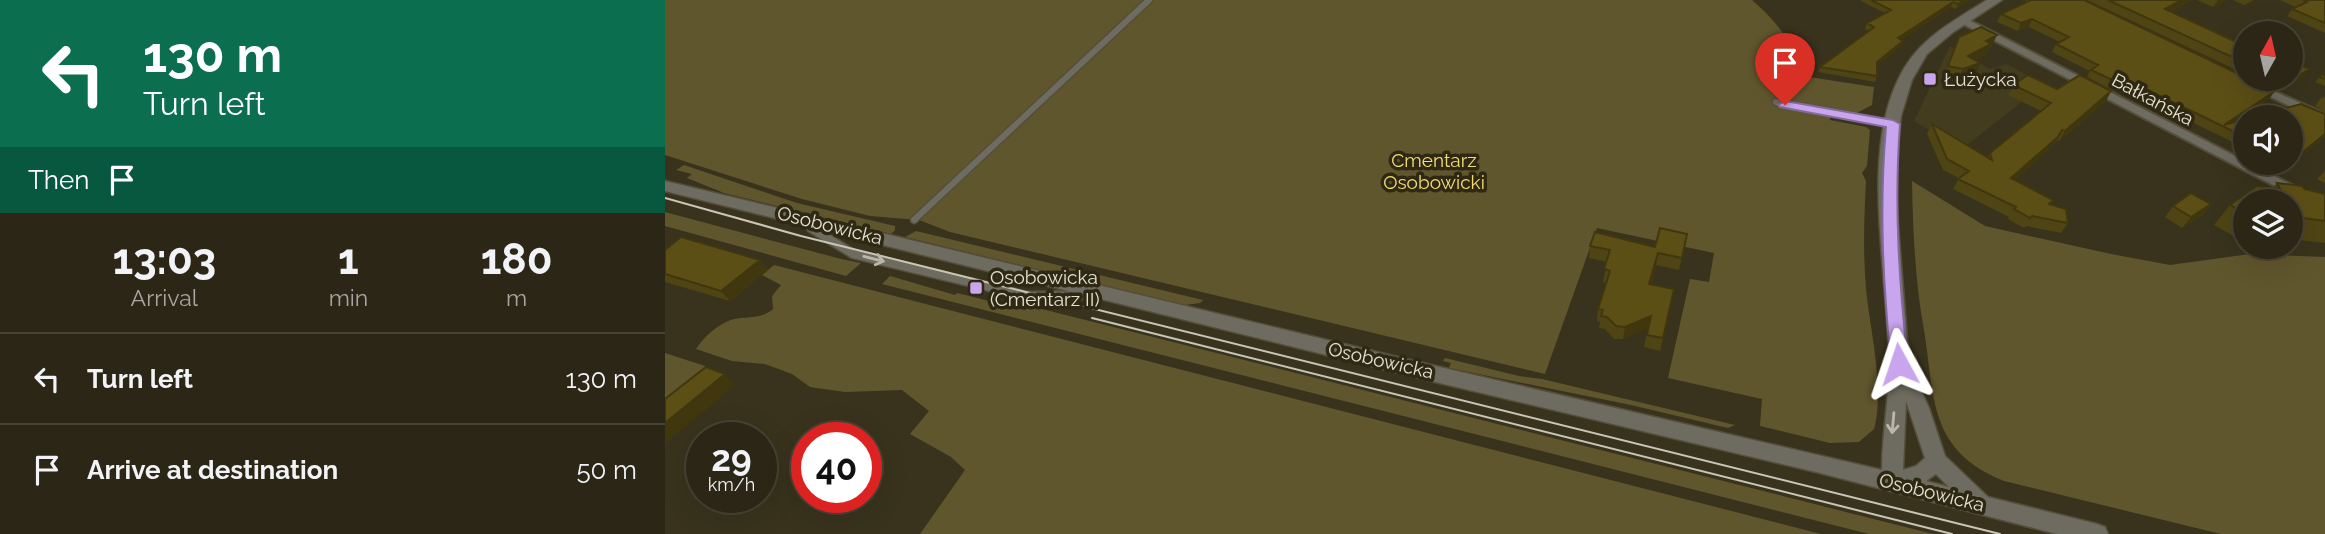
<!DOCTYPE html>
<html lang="en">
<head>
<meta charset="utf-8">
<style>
	body { margin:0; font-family:Raleway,sans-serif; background:#373223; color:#f1f3f6; height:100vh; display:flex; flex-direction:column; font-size:26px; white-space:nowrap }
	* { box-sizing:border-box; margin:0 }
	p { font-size:23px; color:#a6a5a1 }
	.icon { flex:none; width:38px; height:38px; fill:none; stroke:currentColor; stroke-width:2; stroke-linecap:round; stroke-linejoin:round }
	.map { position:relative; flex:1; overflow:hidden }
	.details { display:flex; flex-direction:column; background:#2b2616; width:665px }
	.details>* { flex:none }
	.banner { background:#0b6e4f; color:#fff; overflow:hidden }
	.needle { width:46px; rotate:8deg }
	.fabs { position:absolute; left:1568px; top:21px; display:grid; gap:14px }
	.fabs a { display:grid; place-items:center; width:70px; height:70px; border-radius:50%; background:#2b2616; box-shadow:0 7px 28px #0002,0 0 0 2px #474335; font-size:35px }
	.speed { position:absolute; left:21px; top:422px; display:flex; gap:14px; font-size:35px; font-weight:700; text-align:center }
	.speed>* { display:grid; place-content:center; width:91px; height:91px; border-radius:50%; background:#2b2616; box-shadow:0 7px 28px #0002,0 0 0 2px #474335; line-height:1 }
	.speed small { font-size:18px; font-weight:400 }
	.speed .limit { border:10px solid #d22; background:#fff; color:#111 }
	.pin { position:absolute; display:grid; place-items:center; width:60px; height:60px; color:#fff; margin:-72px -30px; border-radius:50% 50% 50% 0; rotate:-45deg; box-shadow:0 0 7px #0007 }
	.pin .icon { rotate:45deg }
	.me { position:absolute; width:77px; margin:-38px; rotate:355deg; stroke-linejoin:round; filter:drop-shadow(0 0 5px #0008) }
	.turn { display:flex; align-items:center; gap:24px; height:147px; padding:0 28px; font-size:32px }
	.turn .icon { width:91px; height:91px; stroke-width:2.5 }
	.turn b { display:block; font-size:49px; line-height:60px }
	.then { display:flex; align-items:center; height:66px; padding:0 28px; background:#0003; gap:14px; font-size:26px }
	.eta { display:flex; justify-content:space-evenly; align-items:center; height:119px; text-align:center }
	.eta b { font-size:42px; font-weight:700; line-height:49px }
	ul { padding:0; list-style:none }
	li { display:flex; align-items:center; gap:21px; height:91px; padding:0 28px; border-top:2px solid #474335 }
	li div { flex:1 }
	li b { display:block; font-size:26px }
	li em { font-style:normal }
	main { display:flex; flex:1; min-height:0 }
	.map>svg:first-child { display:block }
	.built { fill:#443c1e }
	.green { fill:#60562d }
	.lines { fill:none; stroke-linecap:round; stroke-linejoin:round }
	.service-far1-casing { stroke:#544f3a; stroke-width:9 }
	.service-casing { stroke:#544f3a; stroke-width:11 }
	.minor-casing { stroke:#544f3a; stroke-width:4 }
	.tertiary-casing { stroke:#544f3a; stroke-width:3 }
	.service-far1 { stroke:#6e6b60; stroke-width:6 }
	.service { stroke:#6e6b60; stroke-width:8 }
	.minor { fill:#6e6b60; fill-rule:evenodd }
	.tertiary { fill:#6e6b60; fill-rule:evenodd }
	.tram { stroke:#cac6b7; stroke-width:2 }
	.wall { fill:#4f4413 }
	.shaded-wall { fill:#40370f }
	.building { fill:#5c4f16; stroke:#40370f; stroke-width:2 }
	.oneway { stroke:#bbb8ab }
	.route { fill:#c9a5ee; stroke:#836b9b; stroke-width:2 }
	.poi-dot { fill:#c9a5ee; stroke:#2f2913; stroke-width:2.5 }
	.labels { text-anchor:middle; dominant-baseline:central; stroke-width:7; stroke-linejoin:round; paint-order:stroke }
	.poi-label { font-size:19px; fill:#e4e1d3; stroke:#2f2913; text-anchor:start }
	.street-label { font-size:19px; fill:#e4e1d3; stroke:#2f2913 }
	.park-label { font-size:19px; fill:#f4dc76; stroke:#2f2913 }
</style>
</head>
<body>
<main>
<section class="details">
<div class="banner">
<div class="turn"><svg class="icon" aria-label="left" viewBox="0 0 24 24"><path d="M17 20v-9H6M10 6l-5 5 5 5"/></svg><div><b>130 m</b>Turn left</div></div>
<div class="then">Then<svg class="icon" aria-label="arrive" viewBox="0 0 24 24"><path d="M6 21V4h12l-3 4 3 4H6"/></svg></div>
</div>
<div class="eta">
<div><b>13:03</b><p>Arrival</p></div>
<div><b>1</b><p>min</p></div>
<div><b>180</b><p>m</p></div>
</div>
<ul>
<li><svg class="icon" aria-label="left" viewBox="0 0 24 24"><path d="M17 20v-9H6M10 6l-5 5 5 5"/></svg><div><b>Turn left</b></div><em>130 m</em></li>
<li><svg class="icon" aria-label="arrive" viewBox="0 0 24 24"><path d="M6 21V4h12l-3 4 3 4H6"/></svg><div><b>Arrive at destination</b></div><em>50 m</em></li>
</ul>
</section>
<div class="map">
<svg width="1660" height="534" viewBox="0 0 1660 534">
	<rect width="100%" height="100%" fill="#39331d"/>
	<path class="built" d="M 1285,46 L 1325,69 L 1342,64 L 1378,85 L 1297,149 L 1249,121 Z"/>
	<path class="green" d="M 0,0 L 1087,0 C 1108,18 1124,37 1134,64 L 1131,75 L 1209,87 L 1207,105 L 1192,113 L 1166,108 L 1165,120 L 1201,127 L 1205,130 L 1202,166 L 1197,173 L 1201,181 C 1199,217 1198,253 1201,289 C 1205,331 1220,388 1209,429 L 1194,442 L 1165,443 L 1095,426 L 1097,399 L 1003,378 L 1025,279 L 1044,282 L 1049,253 L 932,228 L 880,374 L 285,232 L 254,220 L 205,216 L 137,199 L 0,155 Z
		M 19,165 L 132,203 L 230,226 L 230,230 L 226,234 L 59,193 L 22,178 L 27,174 L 11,170 Z
		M 1247,181 L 1320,226 L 1446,254 L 1505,265 L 1585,254 L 1660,257 L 1660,534 L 1556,534 L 1339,481 C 1263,450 1270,398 1259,330 C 1250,281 1248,231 1247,181 Z
		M 0,212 L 176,259 L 196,263 L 181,276 L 0,226 Z
		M 251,231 L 538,300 L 535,303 L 520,305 L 240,237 Z
		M 109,265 L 1156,534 L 255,534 L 300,470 L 286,457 L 245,434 L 264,411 L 237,390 L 180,392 L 145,387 L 127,374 L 100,364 L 67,361 L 31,349 C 38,338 49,328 61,322 C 77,314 93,322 108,309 L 107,296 L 116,285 L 97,275 Z
		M 225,276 L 290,295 L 292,293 L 360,310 L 365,306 L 1268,534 L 1204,534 L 217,284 Z
		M 0,353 L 43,367 L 45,371 L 0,407 Z
		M 780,358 L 854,376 L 877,379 L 1070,425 L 1063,428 L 966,405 L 784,368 L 786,363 L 778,361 Z"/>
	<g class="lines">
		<g class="service-far1-casing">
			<path id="service-far1" d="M 1111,102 L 1227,124
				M 249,220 L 484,0
				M 136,222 L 149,230"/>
		</g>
		<g class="service-casing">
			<path id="service" d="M 146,228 L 188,254 L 362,296 L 425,295"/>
		</g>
		<g class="minor-casing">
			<path id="minor" d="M 1300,18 L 1660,202 L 1660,212 L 1296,23 L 1296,19 Z
				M 1593,84 L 1660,114 L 1660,123 L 1589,89 L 1587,87 Z"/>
		</g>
		<g class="tertiary-casing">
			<path id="tertiary" d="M 1322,0 L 1337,0 L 1287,33 L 1262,54 L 1247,80 L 1236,116 L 1231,157 L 1231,200 L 1244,364 L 1264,408 L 1280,456 L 1323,497 L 1432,524 L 1440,527 L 1443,534 L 1392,534 L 1151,472 L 766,381 L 0,191 L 0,181 L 766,365 L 1217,470 C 1217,435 1224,400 1224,364 C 1224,280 1195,158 1233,80 C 1251,40 1287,22 1322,0 ZM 1241,401 L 1260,458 L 1251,466 L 1238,470 ZM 1271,474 L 1284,487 L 1261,481 Z"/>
		</g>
		<use href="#service-far1" class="service-far1"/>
		<use href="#service" class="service"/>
		<use href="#minor" class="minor"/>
		<use href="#tertiary" class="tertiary"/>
		<path class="tram" d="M 0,198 L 136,236 L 1335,534
			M 427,318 L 1287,534"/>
	</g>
	<path class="wall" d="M 1196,0 L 1305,0 L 1291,9 L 1286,7 L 1236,40 L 1238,41 L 1236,46 L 1212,66 L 1212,76 L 1210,82 L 1153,72 L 1155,67 L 1204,31 L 1200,29 L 1202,23 L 1220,13 L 1196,1 Z
		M 1360,0 L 1419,0 L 1604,99 L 1570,122 L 1580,119 L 1580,148 L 1457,88 L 1451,92 L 1422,77 L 1425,71 L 1387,52 L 1391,44 L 1395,42 L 1364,27 L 1353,31 L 1332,22 L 1336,14 L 1362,2 Z
		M 1422,0 L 1527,0 L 1506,11 L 1580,46 L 1580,74 Z
		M 1532,0 L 1562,0 L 1548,7 Z
		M 1568,0 L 1589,0 L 1579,5 Z
		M 1615,0 L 1660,0 L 1660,33 L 1622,16 L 1627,9 L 1631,7 Z
		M 1294,37 L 1327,46 L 1324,48 L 1321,54 L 1310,60 L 1311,74 L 1293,80 L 1279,77 Z
		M 1644,69 L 1638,77 L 1617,91 L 1591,79 L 1626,79 Z
		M 1660,73 L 1660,86 L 1650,82 L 1655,77 Z
		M 1348,85 L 1392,89 L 1446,91 L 1441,101 L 1394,141 L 1392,140 L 1387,147 L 1350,180 L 1388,200 L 1386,204 L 1403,223 L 1396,233 L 1361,226 L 1359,228 L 1343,219 L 1344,217 L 1288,189 L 1294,178 L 1278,170 L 1262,134 L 1267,124 L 1323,157 L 1325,153 L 1376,111 L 1343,95 Z
		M 1660,97 L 1660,112 L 1650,106 L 1656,98 Z
		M 1626,117 L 1660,136 L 1622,168 L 1611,163 L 1626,163 Z
		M 1660,171 L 1660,183 L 1652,179 Z
		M 1612,183 L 1660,194 L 1660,243 L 1626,239 L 1626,201 L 1580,201 L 1580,237 L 1572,238 L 1549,225 L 1565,205 L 1607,188 Z
		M 1546,204 L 1538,215 L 1517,228 L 1500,217 L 1508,206 Z
		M 1022,234 L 1014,270 L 991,265 L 986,284 L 1009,289 L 995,351 L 979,347 L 983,328 L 958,339 L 949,339 L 940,329 L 934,328 L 935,322 L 932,321 L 933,309 L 941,283 L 938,282 L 942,262 L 924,258 L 925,246 L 990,247 Z
		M 0,250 L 95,260 L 103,270 L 65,301 L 0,282 Z"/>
	<path class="shaded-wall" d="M 1299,0 L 1305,0 L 1291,9 L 1293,4 Z
		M 1517,0 L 1527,0 L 1496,16 L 1500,9 Z
		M 1553,0 L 1562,0 L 1548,7 Z
		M 1288,2 L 1286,7 L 1231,44 L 1233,38 Z
		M 1367,19 L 1364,27 L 1353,31 L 1356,23 Z
		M 1332,35 L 1327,46 L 1324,48 L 1321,54 L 1298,66 L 1303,56 L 1321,41 Z
		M 1238,41 L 1236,46 L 1210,68 L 1212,62 Z
		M 1315,63 L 1311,74 L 1293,80 L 1298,69 Z
		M 1644,69 L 1638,77 L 1617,91 L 1623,83 Z
		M 1462,80 L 1457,88 L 1451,92 L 1456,84 Z
		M 1446,91 L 1441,101 L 1394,141 L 1400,131 Z
		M 1610,91 L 1604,99 L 1561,128 L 1559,125 Z
		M 1397,130 L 1387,147 L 1341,188 L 1346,178 Z
		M 1660,134 L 1660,136 L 1622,168 L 1628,160 Z
		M 1546,204 L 1538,215 L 1517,228 L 1526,217 Z
		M 993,253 L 991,265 L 982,296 L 984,284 Z
		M 95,260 L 103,270 L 65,301 L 56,291 Z
		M 986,316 L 984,328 L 958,339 L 960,327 Z
		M 60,374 L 70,385 L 0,444 L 0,423 Z"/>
	<path class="building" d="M 1206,0 L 1299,0 L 1293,4 L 1288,2 L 1233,38 L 1238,41 L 1212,62 L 1212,76 L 1155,67 L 1209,27 L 1202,23 L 1226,10 Z
		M 1366,0 L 1419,0 L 1580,77 L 1580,79 L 1584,79 L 1610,91 L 1559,125 L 1580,119 L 1580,137 L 1462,80 L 1456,84 L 1426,70 L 1433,65 L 1391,44 L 1404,37 L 1367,19 L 1356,23 L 1336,14 Z
		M 1443,0 L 1517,0 L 1500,9 L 1580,46 L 1580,63 Z
		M 1638,0 L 1660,0 L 1660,23 L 1627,9 L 1642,2 Z
		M 1316,27 L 1332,35 L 1321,41 L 1326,44 L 1303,56 L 1315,63 L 1298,69 L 1283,66 L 1294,37 Z
		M 1626,61 L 1644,69 L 1623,83 L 1614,79 L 1626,79 Z
		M 1660,73 L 1660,79 L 1655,77 Z
		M 1363,75 L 1392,89 L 1415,75 L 1446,91 L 1400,131 L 1397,130 L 1393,137 L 1346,178 L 1388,200 L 1384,204 L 1401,209 L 1403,223 L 1367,216 L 1365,218 L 1349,209 L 1351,207 L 1293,179 L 1304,171 L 1282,159 L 1267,124 L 1327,160 L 1325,153 L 1386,103 L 1348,85 Z
		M 1636,104 L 1660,114 L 1660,134 L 1628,160 L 1626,159 L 1626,117 L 1587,117 Z
		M 1612,183 L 1637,186 L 1640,189 L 1660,194 L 1660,221 L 1638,218 L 1626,212 L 1626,201 L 1580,201 L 1580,213 L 1565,205 L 1592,186 L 1615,189 Z
		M 1526,193 L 1546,204 L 1526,217 L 1508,206 Z
		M 995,228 L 1022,234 L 1017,258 L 993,253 L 984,284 L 1009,289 L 998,338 L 982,335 L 986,316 L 960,327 L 951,326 L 942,317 L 936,316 L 938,310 L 933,309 L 945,271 L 939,269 L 945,250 L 925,246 L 930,232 L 990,247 Z
		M 16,237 L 95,260 L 56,291 L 0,274 L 0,250 Z
		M 41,367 L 60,374 L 0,423 L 0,399 Z"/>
	<defs><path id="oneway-shaft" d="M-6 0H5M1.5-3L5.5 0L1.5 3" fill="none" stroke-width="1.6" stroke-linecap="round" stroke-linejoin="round" transform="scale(1.75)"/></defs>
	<g class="oneway">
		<use href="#oneway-shaft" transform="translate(209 259) rotate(14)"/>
		<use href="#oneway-shaft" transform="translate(1228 423) rotate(95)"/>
	</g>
	<path class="route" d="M 1120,101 L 1228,120 L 1235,124 C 1229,205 1234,283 1243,364 L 1241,369 L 1228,369 L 1226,364 C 1218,284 1214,207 1221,127 L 1115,107 L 1113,105 Z"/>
	<g class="poi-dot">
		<rect x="1258" y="72" width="14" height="14" rx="3.5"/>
		<rect x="304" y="281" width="14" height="14" rx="3.5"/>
	</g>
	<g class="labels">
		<g class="poi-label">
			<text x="1279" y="79">Łużycka</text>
			<text x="325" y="277">Osobowicka<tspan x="325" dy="22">(Cmentarz II)</tspan></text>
		</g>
		<g class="street-label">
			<text transform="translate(1488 99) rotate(28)">Bałkańska</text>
			<text transform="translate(165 225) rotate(14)">Osobowicka</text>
			<text transform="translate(716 360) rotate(13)">Osobowicka</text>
			<text transform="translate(1267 492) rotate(14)">Osobowicka</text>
		</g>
		<g class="park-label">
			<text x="769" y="160">Cmentarz<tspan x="769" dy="22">Osobowicki</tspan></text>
		</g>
	</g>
</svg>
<div class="fabs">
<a><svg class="needle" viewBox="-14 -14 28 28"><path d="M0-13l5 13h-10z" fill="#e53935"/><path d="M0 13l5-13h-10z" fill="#a6a5a1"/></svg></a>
<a><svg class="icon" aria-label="sound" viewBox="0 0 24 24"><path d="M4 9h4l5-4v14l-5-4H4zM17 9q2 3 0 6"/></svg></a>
<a><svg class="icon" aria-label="layers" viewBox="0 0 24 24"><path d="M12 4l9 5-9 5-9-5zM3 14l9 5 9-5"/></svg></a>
</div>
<div class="speed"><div>29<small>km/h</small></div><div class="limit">40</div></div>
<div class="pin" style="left:1120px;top:105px;background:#d93025"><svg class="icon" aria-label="arrive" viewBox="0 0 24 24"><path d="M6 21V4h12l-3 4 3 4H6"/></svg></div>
<svg class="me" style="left:1234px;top:364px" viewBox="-20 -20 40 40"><path d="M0-17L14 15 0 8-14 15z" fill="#c9a5ee" stroke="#fff" stroke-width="4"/></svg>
</div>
</main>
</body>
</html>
